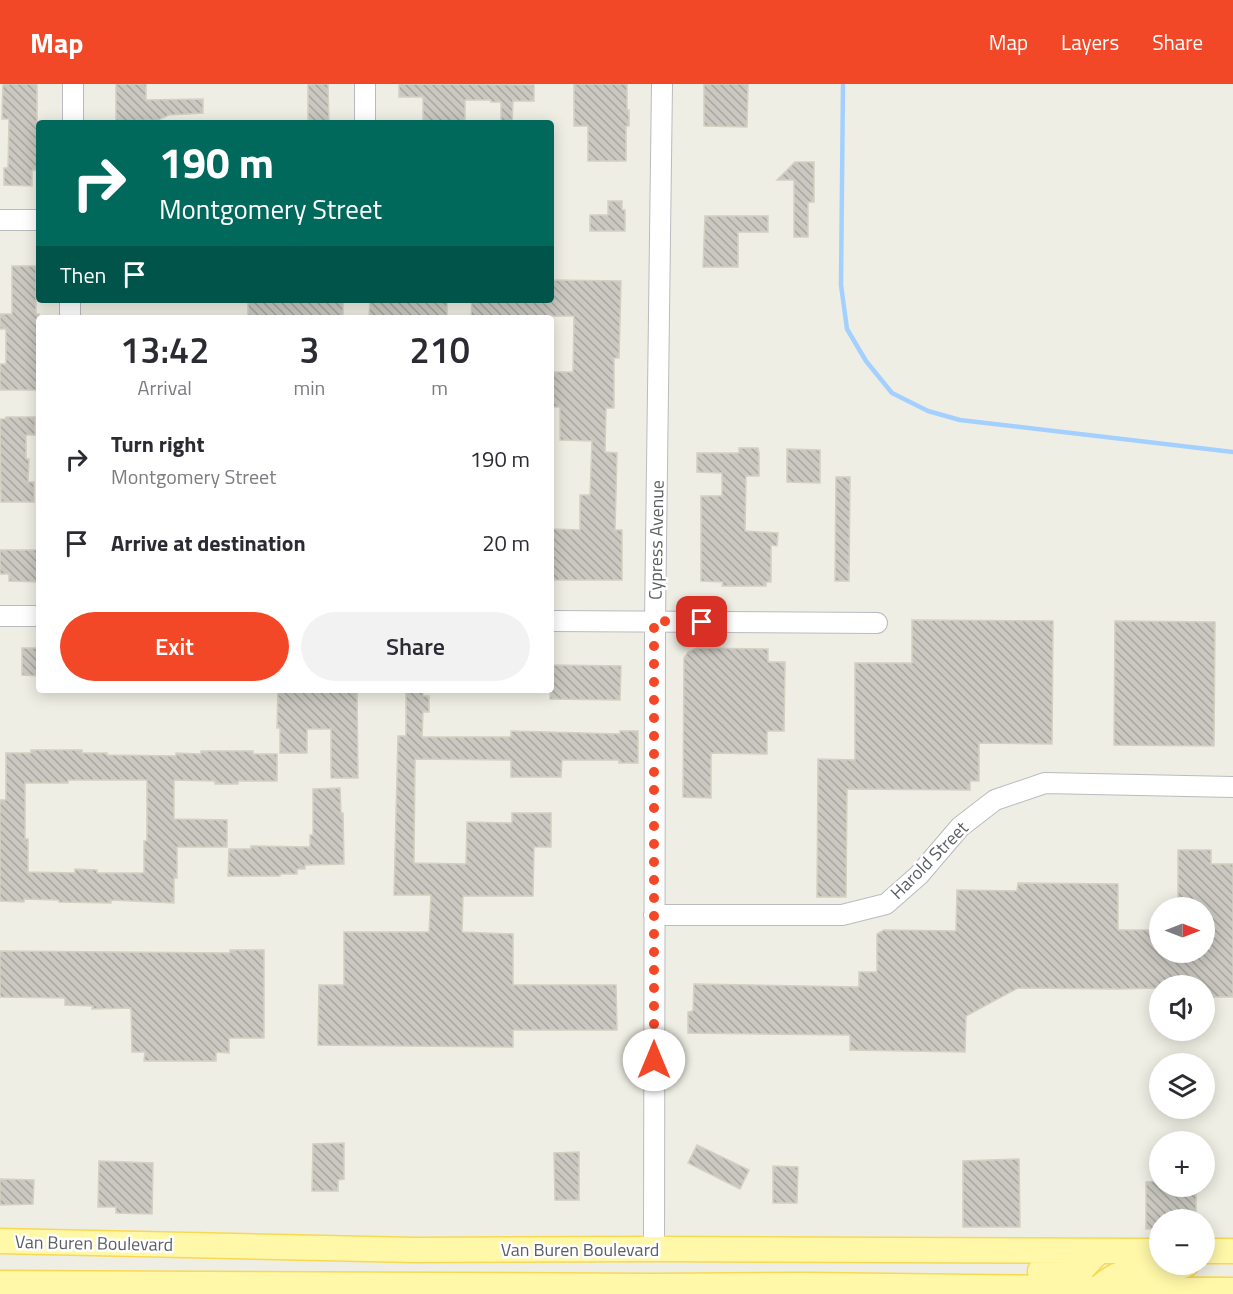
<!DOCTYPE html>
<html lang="en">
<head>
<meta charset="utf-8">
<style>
	body { margin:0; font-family:"Titillium Web",sans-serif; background:#f2f2f3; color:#2b2b33; height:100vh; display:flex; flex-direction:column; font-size:22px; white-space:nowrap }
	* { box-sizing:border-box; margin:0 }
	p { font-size:20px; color:#7c7c81 }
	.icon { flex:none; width:33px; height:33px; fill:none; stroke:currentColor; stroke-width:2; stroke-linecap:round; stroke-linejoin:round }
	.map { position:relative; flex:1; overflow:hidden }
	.drawer { position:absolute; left:36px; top:231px; width:518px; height:378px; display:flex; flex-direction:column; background:#fff; border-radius:6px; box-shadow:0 3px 15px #0003 }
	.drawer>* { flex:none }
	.hud { position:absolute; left:36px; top:36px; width:518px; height:183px; border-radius:6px; box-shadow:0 3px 15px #0003; background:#00695c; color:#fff; overflow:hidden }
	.needle { width:39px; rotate:90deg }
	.buttons { position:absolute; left:1149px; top:813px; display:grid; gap:12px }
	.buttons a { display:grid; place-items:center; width:66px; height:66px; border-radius:50%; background:#fff; box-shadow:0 3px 15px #0003; font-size:30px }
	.pin { position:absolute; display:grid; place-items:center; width:51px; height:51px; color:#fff; margin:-26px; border-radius:12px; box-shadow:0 3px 9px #0006 }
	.me { position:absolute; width:66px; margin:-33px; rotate:0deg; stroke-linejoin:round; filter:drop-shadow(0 0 4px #0008) }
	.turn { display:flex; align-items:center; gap:21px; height:126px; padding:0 24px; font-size:27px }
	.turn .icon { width:78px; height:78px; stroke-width:2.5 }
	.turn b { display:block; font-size:42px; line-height:51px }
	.then { display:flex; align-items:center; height:57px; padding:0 24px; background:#0003; gap:12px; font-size:22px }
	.eta { display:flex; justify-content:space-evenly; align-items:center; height:102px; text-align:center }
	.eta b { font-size:36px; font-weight:600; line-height:42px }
	.button { display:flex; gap:12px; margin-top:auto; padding:12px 24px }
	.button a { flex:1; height:69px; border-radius:36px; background:#f24827; color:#fff; font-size:24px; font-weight:600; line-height:69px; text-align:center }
	.button a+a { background:#f2f2f3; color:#2b2b33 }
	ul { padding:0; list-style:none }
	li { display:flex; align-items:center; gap:18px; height:84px; padding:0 24px }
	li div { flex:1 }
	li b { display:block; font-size:22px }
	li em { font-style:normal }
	header { display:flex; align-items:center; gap:36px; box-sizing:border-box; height:84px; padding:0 30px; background:#f24827; color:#fff }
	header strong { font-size:28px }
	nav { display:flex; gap:33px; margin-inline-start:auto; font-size:21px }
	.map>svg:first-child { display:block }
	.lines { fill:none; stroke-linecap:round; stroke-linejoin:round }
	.stream { stroke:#a4d0ff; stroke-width:4.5 }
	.building { fill:url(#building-back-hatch); stroke:#d4d0c2; stroke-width:1.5; fill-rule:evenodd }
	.minor-casing { stroke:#b9bbc1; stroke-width:22 }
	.major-casing { stroke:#f9d854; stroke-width:27 }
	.minor { stroke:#fff; stroke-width:20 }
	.major { stroke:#fff8a9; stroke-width:24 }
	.route { stroke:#f24827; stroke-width:10; stroke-dasharray:0 18 }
	.labels { text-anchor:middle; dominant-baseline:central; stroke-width:5; stroke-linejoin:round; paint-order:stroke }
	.street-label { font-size:18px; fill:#5c5f65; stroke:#fff }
</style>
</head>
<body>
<header>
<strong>Map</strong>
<nav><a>Map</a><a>Layers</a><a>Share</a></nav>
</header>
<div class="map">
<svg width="1233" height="1210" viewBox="0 0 1233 1210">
	<defs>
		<pattern id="building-back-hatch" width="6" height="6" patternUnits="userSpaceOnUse" patternTransform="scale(1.5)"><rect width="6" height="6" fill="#cac8c1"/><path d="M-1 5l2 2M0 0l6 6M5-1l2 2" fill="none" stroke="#a7a6a0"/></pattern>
	</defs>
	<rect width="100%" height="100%" fill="#efeee4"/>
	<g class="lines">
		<path class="stream" d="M 843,0 L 841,201 L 847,245 L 866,277 L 892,309 L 928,327 L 960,336 L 1233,368"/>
	</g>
	<path class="building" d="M 3,0 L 37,0 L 37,86 L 32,86 L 32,102 L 4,101 L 4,84 L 8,84 L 9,35 L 2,35 Z
		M 116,0 L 146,0 L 146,16 L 203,15 L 203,29 L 169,31 L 158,36 L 116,37 Z
		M 308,0 L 328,0 L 329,39 L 308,39 Z
		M 399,0 L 534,1 L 534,17 L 513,17 L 512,39 L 501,39 L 501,18 L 491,18 L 491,16 L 465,16 L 465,39 L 423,39 L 423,13 L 399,13 Z
		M 574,0 L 627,0 L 627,26 L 629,26 L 629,42 L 626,42 L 626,77 L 588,77 L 588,42 L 574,42 Z
		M 704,0 L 748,0 L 747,43 L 704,42 Z
		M 795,78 L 814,78 L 814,118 L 808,118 L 808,153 L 794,153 L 794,96 L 777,96 Z
		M 608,117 L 622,117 L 622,126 L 625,126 L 625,147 L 590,147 L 590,131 L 608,131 Z
		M 705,132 L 768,132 L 768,148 L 738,148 L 738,183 L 703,183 Z
		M 12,182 L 36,182 L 36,230 L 39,230 L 39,306 L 0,306 L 0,280 L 6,280 L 6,245 L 0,245 L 0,230 L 12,230 Z
		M 550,196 L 621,197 L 619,274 L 614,274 L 614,324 L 606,324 L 605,368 L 617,369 L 615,446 L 622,446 L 622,496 L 551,496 L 552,445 L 580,446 L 580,411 L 590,411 L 592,357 L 560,356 L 560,323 L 550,323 L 550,288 L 573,288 L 574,232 L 503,232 L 503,234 L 471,234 L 472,216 L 550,216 Z
		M 248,216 L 343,216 L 343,234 L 248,234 Z
		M 370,216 L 447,216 L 447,234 L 369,234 Z
		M 6,333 L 35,333 L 35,351 L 26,351 L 26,375 L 29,375 L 28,398 L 34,398 L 34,418 L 1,418 L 0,335 L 5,335 Z
		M 739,364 L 758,364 L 759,369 L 759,392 L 746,392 L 745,447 L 778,449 L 777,462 L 771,461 L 771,498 L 766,498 L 766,502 L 722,502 L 723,498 L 701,497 L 701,412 L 722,412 L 722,389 L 697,388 L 697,369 L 739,369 Z
		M 787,365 L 820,366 L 820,399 L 787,398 Z
		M 836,393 L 850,393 L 849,497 L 835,497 Z
		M 0,466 L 39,466 L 39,498 L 9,497 L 9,490 L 0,490 Z
		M 912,536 L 1053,537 L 1052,660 L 979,659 L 979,697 L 970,697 L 970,706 L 847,705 L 846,813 L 817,813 L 818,675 L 855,676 L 855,579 L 912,579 Z
		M 1115,537 L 1215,538 L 1214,662 L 1114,661 Z
		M 22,564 L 39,564 L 39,592 L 22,591 Z
		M 697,564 L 768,565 L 768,578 L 785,578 L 784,647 L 767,647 L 767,670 L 711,669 L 711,714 L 683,713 L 684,574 L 688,568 Z
		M 550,581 L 621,582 L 620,616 L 550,615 Z
		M 278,606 L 357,606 L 358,694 L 331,694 L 331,645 L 307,645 L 307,669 L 280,669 L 280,644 L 277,644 Z
		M 406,606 L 423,606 L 423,612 L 429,612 L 429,628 L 423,628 L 422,653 L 511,653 L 511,647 L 620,650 L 620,647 L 638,647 L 638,679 L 619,679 L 619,676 L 562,676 L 561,693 L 511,693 L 511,676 L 415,675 L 414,779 L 466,780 L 467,738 L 512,739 L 512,729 L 551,729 L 551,763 L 534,763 L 533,812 L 463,812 L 462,848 L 513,850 L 513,901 L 616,901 L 617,946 L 513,946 L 513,963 L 318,961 L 319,901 L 344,901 L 344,848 L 429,848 L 431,811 L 394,811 L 398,652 L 406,652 Z
		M 31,666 L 82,666 L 82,669 L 107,669 L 107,671 L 176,672 L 176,669 L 201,670 L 201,667 L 253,667 L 253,670 L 277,670 L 277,697 L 238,697 L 238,700 L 215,700 L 215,697 L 174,696 L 174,735 L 227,736 L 227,763 L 177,763 L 177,794 L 174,794 L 174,819 L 111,816 L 111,819 L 59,818 L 59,816 L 24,815 L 24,818 L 0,817 L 0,716 L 6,716 L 6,669 L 31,669 ZM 68,696 L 147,696 L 147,757 L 144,757 L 144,789 L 97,789 L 97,786 L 75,785 L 75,789 L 28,788 L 28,755 L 25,755 L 25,699 L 68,699 Z
		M 340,704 L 341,729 L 343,729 L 344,780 L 305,781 L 305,785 L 297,785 L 297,790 L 280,790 L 280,792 L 228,792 L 229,765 L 251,765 L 251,762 L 310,763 L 310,751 L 313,751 L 313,705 Z
		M 1178,766 L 1211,766 L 1211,780 L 1233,780 L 1233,913 L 1204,913 L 1204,902 L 1160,902 L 1160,904 L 1118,905 L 1018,904 L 966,932 L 965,968 L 850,966 L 850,951 L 688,949 L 688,928 L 693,927 L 694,900 L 859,903 L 859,888 L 877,888 L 877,850 L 884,846 L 956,847 L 957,806 L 1017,807 L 1018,799 L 1118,800 L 1118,846 L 1160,846 L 1160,868 L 1204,868 L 1204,824 L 1178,824 Z
		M 230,866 L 264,866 L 264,954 L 229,954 L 229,969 L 216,968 L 216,977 L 144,977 L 145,968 L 132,968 L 131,924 L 92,925 L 93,922 L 65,921 L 65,914 L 0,913 L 0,867 L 230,869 Z
		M 344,1059 L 344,1095 L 338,1096 L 338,1107 L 312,1107 L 313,1060 Z
		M 697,1061 L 749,1086 L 740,1105 L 688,1079 Z
		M 579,1068 L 579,1116 L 555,1116 L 554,1069 Z
		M 1019,1075 L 1020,1143 L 963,1143 L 963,1077 Z
		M 99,1077 L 153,1079 L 152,1130 L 116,1129 L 116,1123 L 98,1123 Z
		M 773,1082 L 798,1083 L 797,1119 L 773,1119 Z
		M 0,1095 L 34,1096 L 33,1120 L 0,1121 Z
		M 1160,1097 L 1160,1102 L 1196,1102 L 1196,1136 L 1160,1136 L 1160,1145 L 1146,1145 L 1146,1098 Z"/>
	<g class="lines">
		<g class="minor-casing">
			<path id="minor" d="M 365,0 L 365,39
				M 73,39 L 73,0
				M 0,136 L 39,136
				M 70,234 L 70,216
				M 0,532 L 39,532
				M 550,537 L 877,539
				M 654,831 L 842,831 L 886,820 L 919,791 L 960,743 L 995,716 L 1045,699 L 1233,703
				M 654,1165 L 655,537 L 662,0"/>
		</g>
		<g class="major-casing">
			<path id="major" d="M 0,1157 L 414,1166 L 654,1165 L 1160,1167
				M 1204,1167 L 1233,1167
				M 1040,1187 L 1077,1186 L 1084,1183 L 1099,1167
				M 0,1199 L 653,1202 L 804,1201 L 1233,1206
				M 1100,1203 C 1135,1172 1155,1197 1187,1180"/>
		</g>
		<use href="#minor" class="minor"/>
		<use href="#major" class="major"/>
	</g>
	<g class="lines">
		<path class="route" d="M 654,976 L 654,537 L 702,538"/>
	</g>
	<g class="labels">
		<g class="street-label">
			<text transform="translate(656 456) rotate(-89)">Cypress Avenue</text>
			<text transform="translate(929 776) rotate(-45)">Harold Street</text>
			<text transform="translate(94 1159) rotate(1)">Van Buren Boulevard</text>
			<text x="580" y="1165">Van Buren Boulevard</text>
		</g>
	</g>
</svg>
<div class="buttons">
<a><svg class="needle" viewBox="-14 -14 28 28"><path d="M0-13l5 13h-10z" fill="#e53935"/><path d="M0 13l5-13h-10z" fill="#7c7c81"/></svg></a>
<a><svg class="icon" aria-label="sound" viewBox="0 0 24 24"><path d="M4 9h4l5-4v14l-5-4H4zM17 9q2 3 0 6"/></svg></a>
<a><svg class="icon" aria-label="layers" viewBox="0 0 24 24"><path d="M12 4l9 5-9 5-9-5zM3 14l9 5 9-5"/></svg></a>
<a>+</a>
<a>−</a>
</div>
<div class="pin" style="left:702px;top:538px;background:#d93025"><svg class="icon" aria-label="arrive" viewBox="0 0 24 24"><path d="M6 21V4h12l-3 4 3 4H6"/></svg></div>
<svg class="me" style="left:654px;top:976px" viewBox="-20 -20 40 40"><circle r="19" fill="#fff"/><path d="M0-13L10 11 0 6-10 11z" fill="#f24827"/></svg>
<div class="hud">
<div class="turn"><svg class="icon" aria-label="right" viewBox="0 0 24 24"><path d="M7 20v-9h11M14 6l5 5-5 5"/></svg><div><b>190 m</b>Montgomery Street</div></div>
<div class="then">Then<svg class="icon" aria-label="arrive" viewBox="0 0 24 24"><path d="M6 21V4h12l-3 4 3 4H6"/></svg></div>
</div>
<section class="drawer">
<div class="eta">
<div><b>13:42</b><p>Arrival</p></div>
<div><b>3</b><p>min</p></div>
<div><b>210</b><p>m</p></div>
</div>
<ul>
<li><svg class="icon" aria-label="right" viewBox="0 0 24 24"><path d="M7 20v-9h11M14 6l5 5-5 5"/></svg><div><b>Turn right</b><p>Montgomery Street</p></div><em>190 m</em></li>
<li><svg class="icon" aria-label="arrive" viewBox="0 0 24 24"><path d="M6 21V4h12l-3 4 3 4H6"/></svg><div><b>Arrive at destination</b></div><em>20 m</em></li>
</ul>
<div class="button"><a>Exit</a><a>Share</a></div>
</section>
</div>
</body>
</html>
